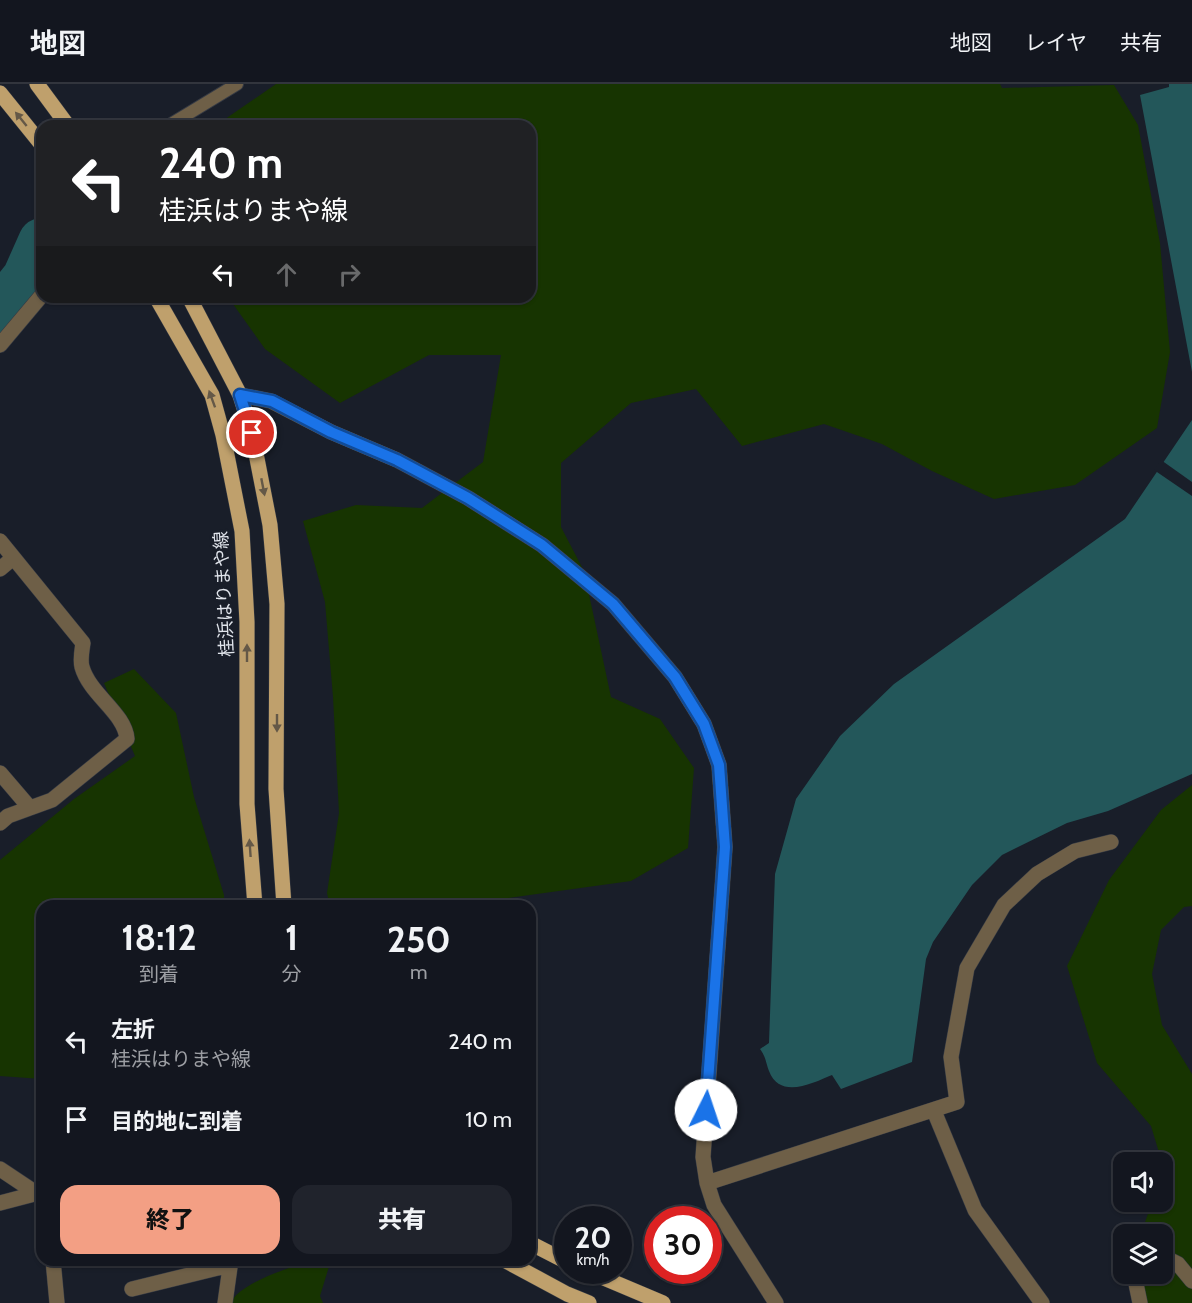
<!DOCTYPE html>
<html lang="ja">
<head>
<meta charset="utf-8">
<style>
	body { margin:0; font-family:Cabin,"Noto Sans JP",sans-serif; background:#20232c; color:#f1f3f6; height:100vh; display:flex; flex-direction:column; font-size:22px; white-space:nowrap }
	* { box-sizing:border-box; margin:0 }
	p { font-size:20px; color:#9d9fa4 }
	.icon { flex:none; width:33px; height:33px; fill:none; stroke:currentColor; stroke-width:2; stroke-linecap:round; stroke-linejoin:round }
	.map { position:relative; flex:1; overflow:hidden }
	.panel { position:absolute; left:36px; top:816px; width:500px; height:366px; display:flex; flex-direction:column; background:#13161f; border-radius:18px; box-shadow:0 2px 4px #0004,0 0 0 2px #32353d }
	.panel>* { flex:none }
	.banner { position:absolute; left:36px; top:36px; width:500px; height:183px; border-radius:18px; box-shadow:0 2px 4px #0004,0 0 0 2px #32353d; background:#202124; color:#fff; overflow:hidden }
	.controls { position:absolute; left:1113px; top:1068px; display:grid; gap:12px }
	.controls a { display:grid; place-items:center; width:60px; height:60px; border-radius:12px; background:#13161f; box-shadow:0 2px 4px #0004,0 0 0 2px #32353d; font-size:30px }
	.speed { position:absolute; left:554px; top:1122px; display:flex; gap:12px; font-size:30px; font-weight:700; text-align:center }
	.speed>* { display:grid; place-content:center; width:78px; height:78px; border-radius:50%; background:#13161f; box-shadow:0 2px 4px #0004,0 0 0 2px #32353d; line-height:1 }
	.speed small { font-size:15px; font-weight:400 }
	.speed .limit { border:9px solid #d22; background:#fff; color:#111 }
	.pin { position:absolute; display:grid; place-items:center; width:51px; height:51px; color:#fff; margin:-26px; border:3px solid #fff; border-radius:50%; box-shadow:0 2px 6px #0007 }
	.me { position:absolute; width:66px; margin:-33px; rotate:4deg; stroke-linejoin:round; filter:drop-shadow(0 0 4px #0008) }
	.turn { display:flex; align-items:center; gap:21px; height:126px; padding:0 24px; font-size:27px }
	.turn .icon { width:78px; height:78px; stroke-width:2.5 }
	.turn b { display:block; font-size:42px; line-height:51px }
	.lanes { display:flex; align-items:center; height:57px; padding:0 24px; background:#0003; justify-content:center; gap:30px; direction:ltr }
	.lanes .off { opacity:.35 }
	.eta { display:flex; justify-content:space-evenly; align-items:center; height:102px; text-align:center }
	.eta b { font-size:36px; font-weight:800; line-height:42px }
	.action { display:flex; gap:12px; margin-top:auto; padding:12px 24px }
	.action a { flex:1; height:69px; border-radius:18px; background:#f39f84; color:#111; font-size:24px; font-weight:800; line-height:69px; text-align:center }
	.action a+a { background:#20232c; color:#f1f3f6 }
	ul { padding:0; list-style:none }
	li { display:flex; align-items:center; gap:18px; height:78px; padding:0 24px }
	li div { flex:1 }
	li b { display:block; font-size:22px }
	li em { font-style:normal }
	header { display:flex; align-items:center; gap:36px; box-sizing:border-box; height:84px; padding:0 30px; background:#13161f; border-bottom:2px solid #32353d }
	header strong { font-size:28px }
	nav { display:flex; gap:33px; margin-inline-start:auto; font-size:21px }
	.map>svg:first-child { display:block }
	.green { fill:#173401 }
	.water { fill:#23575a }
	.pier { fill:#191e29 }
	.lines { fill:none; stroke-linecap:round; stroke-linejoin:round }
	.river { stroke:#23575a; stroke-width:48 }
	.lane-casing { stroke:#353a44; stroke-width:14 }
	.street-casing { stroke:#353a44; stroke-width:16 }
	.primary-casing { stroke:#353a44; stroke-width:16 }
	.lane { stroke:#6e5f47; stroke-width:12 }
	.street { stroke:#6e5f47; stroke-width:15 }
	.primary { stroke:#bfa06c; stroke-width:15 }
	.oneway { fill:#645847 }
	.route-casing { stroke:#114b97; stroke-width:15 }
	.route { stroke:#1a73e8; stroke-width:10 }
	.labels { text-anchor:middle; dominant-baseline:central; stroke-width:5; stroke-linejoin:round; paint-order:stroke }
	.street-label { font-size:18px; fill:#e0e4eb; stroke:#191e29 }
</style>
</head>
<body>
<header>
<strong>地図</strong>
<nav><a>地図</a><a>レイヤ</a><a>共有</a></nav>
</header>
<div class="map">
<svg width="1192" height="1219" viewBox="0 0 1192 1219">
	<rect width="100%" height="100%" fill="#191e29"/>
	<path class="green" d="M 276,0 L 1000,0 L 1002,4 L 1114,1 L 1138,41 L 1160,159 L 1170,268 L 1157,344 L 1075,401 L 994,415 L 932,387 L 882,360 L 824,340 L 742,362 L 696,305 L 631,319 L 561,379 L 561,443 L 584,487 L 611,613 L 660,635 L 694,684 L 688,764 L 631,797 L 487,817 L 486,822 L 330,822 L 327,809 L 339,729 L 333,613 L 325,518 L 303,437 L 356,421 L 422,424 L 483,378 L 501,271 L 429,271 L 340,319 L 265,265 L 228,213 L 530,213 L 530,42 L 215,42 Z
		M 134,585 L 176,629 L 194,713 L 224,811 L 224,822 L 42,822 L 42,995 L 0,992 L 0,776 L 74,715 L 135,672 L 104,599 Z
		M 1192,701 L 1192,822 L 1184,823 L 1161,846 L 1152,890 L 1162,941 L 1192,990 L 1192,1219 L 1141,1219 L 1140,1190 L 1162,1190 L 1162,1150 L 1141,1150 L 1152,1118 L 1162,1118 L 1164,1085 L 1151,1042 L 1097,979 L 1067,882 L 1109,796 L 1161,726 Z
		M 315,1176 L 331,1176 L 320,1212 L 323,1219 L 230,1219 C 242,1197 292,1183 315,1176 Z"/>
	<path class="water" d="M 1169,0 L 1192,0 L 1192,288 L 1140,11 L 1169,3 Z
		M 1192,336 L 1192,690 L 1108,727 L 1067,739 L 1002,771 L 972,801 L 933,858 L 926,875 L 912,978 L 841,1005 L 832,991 C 813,999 780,1016 769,987 C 766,979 766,973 760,965 L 769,959 L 775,790 L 796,715 L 840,652 L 894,600 L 1125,435 Z"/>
	<path class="pier" d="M 1161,376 L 1192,398 L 1192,412 L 1154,386 Z"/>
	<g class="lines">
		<path class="river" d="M 0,226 L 26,194 L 42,158"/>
		<g class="lane-casing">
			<path id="lane" d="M 168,42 L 237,0"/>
		</g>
		<g class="street-casing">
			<path id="street" d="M 0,261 L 42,211
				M 240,311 L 271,317 L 331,348 L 397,376 L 468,414 L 542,461 L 613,520 L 675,593 L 704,640 L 719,681 L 725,763 L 703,1073 L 707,1099 L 714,1121 L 776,1219
				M 0,457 L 83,559 C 82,566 80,576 82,583 C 90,611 125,629 127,655 L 52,716 L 8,732 L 0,739
				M 0,485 L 13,474
				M 0,689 L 30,724
				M 934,1027 L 975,1126 L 1042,1219
				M 0,1085 L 36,1109
				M 707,1099 L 957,1018 L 951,973 L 967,884 L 1004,821 L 1037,790 L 1075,767 L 1111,758
				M 0,1119 L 42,1108
				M 1162,1172 L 1178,1180 L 1192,1197
				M 53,1176 L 57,1219
				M 1134,1190 L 1140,1219
				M 132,1205 L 230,1181
				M 225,1219 L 231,1176"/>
		</g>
		<g class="primary-casing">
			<path id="primary" d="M 37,0 L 68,42
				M 0,9 L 42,61
				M 156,213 L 212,311 L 223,351 L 242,447 L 247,538 L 247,720 L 255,822
				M 189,213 L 240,311 L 252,349 L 270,441 L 277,520 L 276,705 L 284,822
				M 530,1159 L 567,1178
				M 504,1176 L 567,1210 L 589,1219
				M 585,1186 L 663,1219"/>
		</g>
		<use href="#lane" class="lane"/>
		<use href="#street" class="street"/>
		<use href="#primary" class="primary"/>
	</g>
	<defs><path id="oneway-solid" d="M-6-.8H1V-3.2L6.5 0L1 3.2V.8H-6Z" transform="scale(1.5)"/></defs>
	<g class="oneway">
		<use href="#oneway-solid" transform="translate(21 35) rotate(-129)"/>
		<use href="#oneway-solid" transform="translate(212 315) rotate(-110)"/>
		<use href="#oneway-solid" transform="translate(263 403) rotate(79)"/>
		<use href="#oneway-solid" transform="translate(247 569) rotate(-90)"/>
		<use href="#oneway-solid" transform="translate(277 639) rotate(90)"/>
		<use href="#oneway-solid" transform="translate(250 764) rotate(-94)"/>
	</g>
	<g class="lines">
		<g class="route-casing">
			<path id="route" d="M 252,349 L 240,311 L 272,317 L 331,348 L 397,376 L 468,414 L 542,461 L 613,520 L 675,593 L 704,640 L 719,681 L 725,763 L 706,1026"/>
		</g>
		<use href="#route" class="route"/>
	</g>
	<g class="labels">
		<g class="street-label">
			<text transform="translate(224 510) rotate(-93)">桂浜はりまや線</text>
		</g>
	</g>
</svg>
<div class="controls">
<a><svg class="icon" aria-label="sound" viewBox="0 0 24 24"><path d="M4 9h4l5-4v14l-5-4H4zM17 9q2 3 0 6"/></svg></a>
<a><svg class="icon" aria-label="layers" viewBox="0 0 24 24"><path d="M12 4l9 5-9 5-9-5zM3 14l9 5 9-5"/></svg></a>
</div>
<div class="speed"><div>20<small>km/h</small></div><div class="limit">30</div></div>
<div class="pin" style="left:252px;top:349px;background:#d93025"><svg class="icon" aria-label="arrive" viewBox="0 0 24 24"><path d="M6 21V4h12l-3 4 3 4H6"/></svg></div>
<svg class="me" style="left:706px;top:1026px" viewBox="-20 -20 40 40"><circle r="19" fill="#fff"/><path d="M0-13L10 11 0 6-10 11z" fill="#1a73e8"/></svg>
<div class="banner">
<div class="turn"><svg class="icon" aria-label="left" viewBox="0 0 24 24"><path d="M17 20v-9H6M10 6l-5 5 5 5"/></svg><div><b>240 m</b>桂浜はりまや線</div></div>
<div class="lanes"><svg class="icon" aria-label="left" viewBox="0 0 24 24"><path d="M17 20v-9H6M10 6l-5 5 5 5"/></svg><svg class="icon off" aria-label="ahead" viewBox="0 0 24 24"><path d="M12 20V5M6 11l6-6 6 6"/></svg><svg class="icon off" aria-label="right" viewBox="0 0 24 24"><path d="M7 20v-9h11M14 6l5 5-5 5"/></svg></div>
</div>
<section class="panel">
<div class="eta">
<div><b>18:12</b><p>到着</p></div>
<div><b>1</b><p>分</p></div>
<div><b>250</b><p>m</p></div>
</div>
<ul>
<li><svg class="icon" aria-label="left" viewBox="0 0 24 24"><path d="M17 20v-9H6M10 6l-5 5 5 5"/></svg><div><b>左折</b><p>桂浜はりまや線</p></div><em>240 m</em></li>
<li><svg class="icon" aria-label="arrive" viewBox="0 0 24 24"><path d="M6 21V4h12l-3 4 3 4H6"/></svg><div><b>目的地に到着</b></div><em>10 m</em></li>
</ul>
<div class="action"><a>終了</a><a>共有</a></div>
</section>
</div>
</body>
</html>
